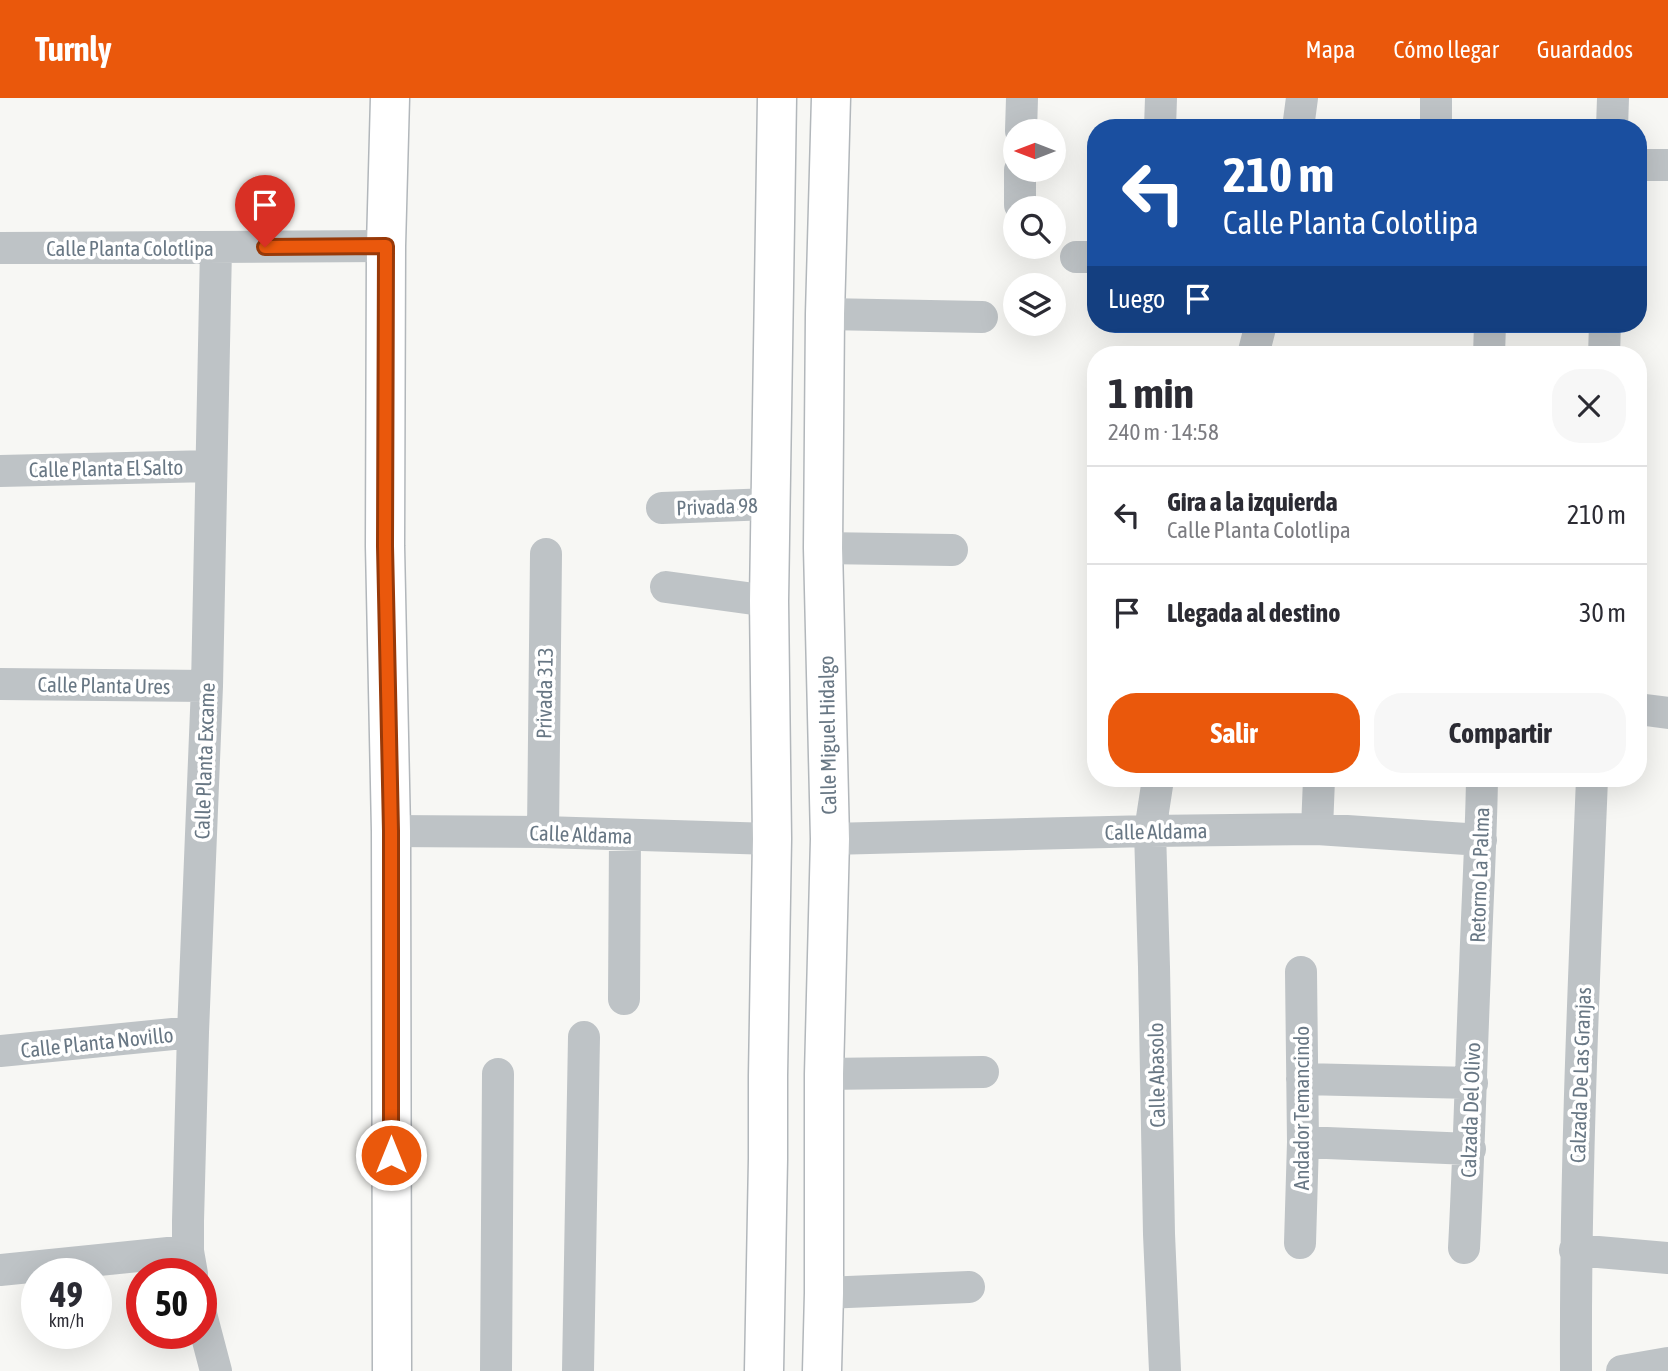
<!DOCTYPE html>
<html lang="es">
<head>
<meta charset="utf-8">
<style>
	body { margin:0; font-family:"Asap Condensed",sans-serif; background:#f7f7f7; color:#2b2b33; height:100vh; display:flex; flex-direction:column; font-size:26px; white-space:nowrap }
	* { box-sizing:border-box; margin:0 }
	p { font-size:23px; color:#7c7c81 }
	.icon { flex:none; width:38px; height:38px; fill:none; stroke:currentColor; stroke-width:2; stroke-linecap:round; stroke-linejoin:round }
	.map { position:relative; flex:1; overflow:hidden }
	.side { position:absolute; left:1087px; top:248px; width:560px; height:441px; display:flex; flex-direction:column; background:#fff; border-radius:28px; box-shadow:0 7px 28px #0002 }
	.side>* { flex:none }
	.hud { position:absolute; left:1087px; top:21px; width:560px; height:214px; border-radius:28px; box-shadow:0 7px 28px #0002; background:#1a4fa0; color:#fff; overflow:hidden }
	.needle { width:46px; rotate:270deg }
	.fabs { position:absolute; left:1003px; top:21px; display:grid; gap:14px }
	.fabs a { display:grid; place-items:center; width:63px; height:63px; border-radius:50%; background:#fff; box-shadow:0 7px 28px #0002; font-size:35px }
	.speed { position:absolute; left:21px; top:1160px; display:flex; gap:14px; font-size:35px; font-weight:700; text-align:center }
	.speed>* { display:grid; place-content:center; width:91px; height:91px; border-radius:50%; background:#fff; box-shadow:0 7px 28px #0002; line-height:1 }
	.speed small { font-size:18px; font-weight:400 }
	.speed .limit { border:10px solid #d22; background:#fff; color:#111 }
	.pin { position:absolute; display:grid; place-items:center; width:60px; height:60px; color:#fff; margin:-72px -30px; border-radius:50% 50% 50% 0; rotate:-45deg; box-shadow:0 0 7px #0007 }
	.pin .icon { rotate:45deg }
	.me { position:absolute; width:77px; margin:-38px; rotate:0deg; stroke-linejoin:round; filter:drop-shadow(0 0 5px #0008) }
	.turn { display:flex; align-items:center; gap:24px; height:147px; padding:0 21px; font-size:32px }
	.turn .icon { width:91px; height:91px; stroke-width:2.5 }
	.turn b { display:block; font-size:49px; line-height:60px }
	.then { display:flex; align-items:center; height:66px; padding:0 21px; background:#0003; gap:14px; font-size:26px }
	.round { display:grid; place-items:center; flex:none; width:74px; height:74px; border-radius:28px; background:#f7f7f7 }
	.head { display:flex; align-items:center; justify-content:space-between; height:119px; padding:0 21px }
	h1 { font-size:42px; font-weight:700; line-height:52px }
	.primary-button { display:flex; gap:14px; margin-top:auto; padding:14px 21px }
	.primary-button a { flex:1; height:80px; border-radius:28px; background:#ea580c; color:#fff; font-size:28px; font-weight:700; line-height:80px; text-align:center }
	.primary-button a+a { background:#f7f7f7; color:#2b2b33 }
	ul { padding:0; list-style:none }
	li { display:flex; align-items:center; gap:21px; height:98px; padding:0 21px; border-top:2px solid #e1e1e2 }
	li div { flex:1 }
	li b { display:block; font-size:26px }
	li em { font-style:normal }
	header { display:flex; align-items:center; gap:42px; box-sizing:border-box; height:98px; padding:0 35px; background:#ea580c; color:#fff }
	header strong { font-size:33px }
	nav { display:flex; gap:38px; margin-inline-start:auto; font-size:24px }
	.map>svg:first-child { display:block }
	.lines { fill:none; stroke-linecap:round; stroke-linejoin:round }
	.major-casing { stroke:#b2b7bb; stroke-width:41 }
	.minor { stroke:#bec3c6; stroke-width:32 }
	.major { stroke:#fff; stroke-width:38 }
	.route-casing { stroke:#983908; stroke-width:18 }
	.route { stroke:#ea580c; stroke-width:12 }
	.labels { text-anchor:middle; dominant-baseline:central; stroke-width:7; stroke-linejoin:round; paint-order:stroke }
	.street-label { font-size:21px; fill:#687784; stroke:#fff }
</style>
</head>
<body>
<header>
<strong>Turnly</strong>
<nav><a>Mapa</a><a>Cómo llegar</a><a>Guardados</a></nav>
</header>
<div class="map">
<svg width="1668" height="1273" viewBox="0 0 1668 1273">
	<rect width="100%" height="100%" fill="#f7f7f4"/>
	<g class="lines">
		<g class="major-casing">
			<path id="major" d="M 390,0 L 386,148 L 385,448 L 391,733 L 392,1273
				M 764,1273 L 768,1061 L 768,978 L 772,741 L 769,503 L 777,0
				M 822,1273 L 824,1195 L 824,976 L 830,741 L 823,450 L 825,216 L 831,0"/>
		</g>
		<path class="minor" d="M 1160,30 L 1161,0
			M 1298,30 L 1302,0
			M 1436,30 L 1436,0
			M 1612,30 L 1613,0
			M 1021,33 L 1022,0
			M 1638,67 L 1668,67
			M 1020,107 L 1020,72
			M 0,150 L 386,148
			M 1076,159 L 1096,159
			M 825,216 L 982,219
			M 1253,257 L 1261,226
			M 1489,257 L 1490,226
			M 1604,257 L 1605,226
			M 0,373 L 211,368
			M 662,410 L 771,406
			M 823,450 L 952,452
			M 666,489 L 769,503
			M 0,586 L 207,588
			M 1638,611 L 1668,615
			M 1158,681 L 1150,733 L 1154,869 L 1159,1136 L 1165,1273
			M 1317,731 L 1319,681
			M 391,733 L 543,734 L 772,741
			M 543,734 L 546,456
			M 830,741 L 1150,733 L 1317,731 L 1481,742
			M 624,901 L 625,738
			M 0,953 L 193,934
			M 824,976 L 983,974
			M 1302,981 L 1472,985
			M 1303,1044 L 1470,1051
			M 1300,1145 L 1303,1044 L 1301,874
			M 1464,1150 C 1469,1058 1471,965 1475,873 C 1477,809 1481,745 1482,681
			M 1575,1152 L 1668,1160
			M 0,1172 L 188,1153
			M 192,1176 L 188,1153 L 188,1123 L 193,934 L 207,588 L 216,150
			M 824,1195 L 969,1189
			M 201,1216 L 216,1273
			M 496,1273 L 498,976
			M 578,1273 L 584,939
			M 1576,1273 C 1575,1075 1584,878 1592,681
			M 1622,1273 L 1668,1265"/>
		<use href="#major" class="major"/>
	</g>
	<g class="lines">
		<g class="route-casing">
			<path id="route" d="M 265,149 L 386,148 L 385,448 L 391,733 L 391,1057"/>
		</g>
		<use href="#route" class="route"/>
	</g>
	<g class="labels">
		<g class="street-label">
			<text x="130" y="150">Calle Planta Colotlipa</text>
			<text transform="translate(106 370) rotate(-1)">Calle Planta El Salto</text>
			<text transform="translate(717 408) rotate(-2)">Privada 98</text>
			<text transform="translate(104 587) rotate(1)">Calle Planta Ures</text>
			<text transform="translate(544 595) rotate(-89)">Privada 313</text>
			<text transform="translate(827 637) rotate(-91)">Calle Miguel Hidalgo</text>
			<text transform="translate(204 663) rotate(-88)">Calle Planta Excame</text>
			<text transform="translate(1156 733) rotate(-1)">Calle Aldama</text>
			<text transform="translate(581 736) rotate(2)">Calle Aldama</text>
			<text transform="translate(1479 777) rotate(-88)">Retorno La Palma</text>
			<text transform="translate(97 944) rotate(-6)">Calle Planta Novillo</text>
			<text transform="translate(1156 977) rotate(-91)">Calle Abasolo</text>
			<text transform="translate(1580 977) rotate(-88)">Calzada De Las Granjas</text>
			<text transform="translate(1301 1010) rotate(-90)">Andador Temancindo</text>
			<text transform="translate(1470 1012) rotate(-88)">Calzada Del Olivo</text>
		</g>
	</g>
</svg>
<div class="fabs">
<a><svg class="needle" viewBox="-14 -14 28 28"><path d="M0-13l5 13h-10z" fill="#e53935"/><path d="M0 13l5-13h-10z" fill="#7c7c81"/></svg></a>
<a><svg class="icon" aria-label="search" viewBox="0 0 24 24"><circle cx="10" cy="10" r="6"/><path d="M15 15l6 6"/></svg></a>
<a><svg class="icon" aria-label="layers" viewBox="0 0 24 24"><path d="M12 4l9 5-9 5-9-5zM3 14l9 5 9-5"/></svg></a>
</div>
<div class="speed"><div>49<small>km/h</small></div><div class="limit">50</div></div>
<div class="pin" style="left:265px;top:149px;background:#d93025"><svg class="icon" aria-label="arrive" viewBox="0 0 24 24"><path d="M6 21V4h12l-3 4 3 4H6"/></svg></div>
<svg class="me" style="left:391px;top:1057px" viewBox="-20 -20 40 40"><circle r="17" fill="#ea580c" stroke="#fff" stroke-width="3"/><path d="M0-11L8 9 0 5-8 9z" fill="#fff"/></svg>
<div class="hud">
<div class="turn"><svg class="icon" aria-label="left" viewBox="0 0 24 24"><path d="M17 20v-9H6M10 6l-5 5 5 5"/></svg><div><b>210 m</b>Calle Planta Colotlipa</div></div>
<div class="then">Luego<svg class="icon" aria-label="arrive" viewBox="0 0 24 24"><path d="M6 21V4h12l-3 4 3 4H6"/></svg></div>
</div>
<section class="side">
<div class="head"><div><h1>1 min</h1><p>240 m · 14:58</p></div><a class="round"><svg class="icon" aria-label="close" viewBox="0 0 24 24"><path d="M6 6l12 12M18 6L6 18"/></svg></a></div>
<ul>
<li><svg class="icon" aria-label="left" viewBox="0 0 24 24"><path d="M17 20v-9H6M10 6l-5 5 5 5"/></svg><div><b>Gira a la izquierda</b><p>Calle Planta Colotlipa</p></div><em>210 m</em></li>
<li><svg class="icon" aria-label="arrive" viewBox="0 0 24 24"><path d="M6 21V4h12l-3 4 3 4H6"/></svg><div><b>Llegada al destino</b></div><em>30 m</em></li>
</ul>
<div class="primary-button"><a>Salir</a><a>Compartir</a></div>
</section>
</div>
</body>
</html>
